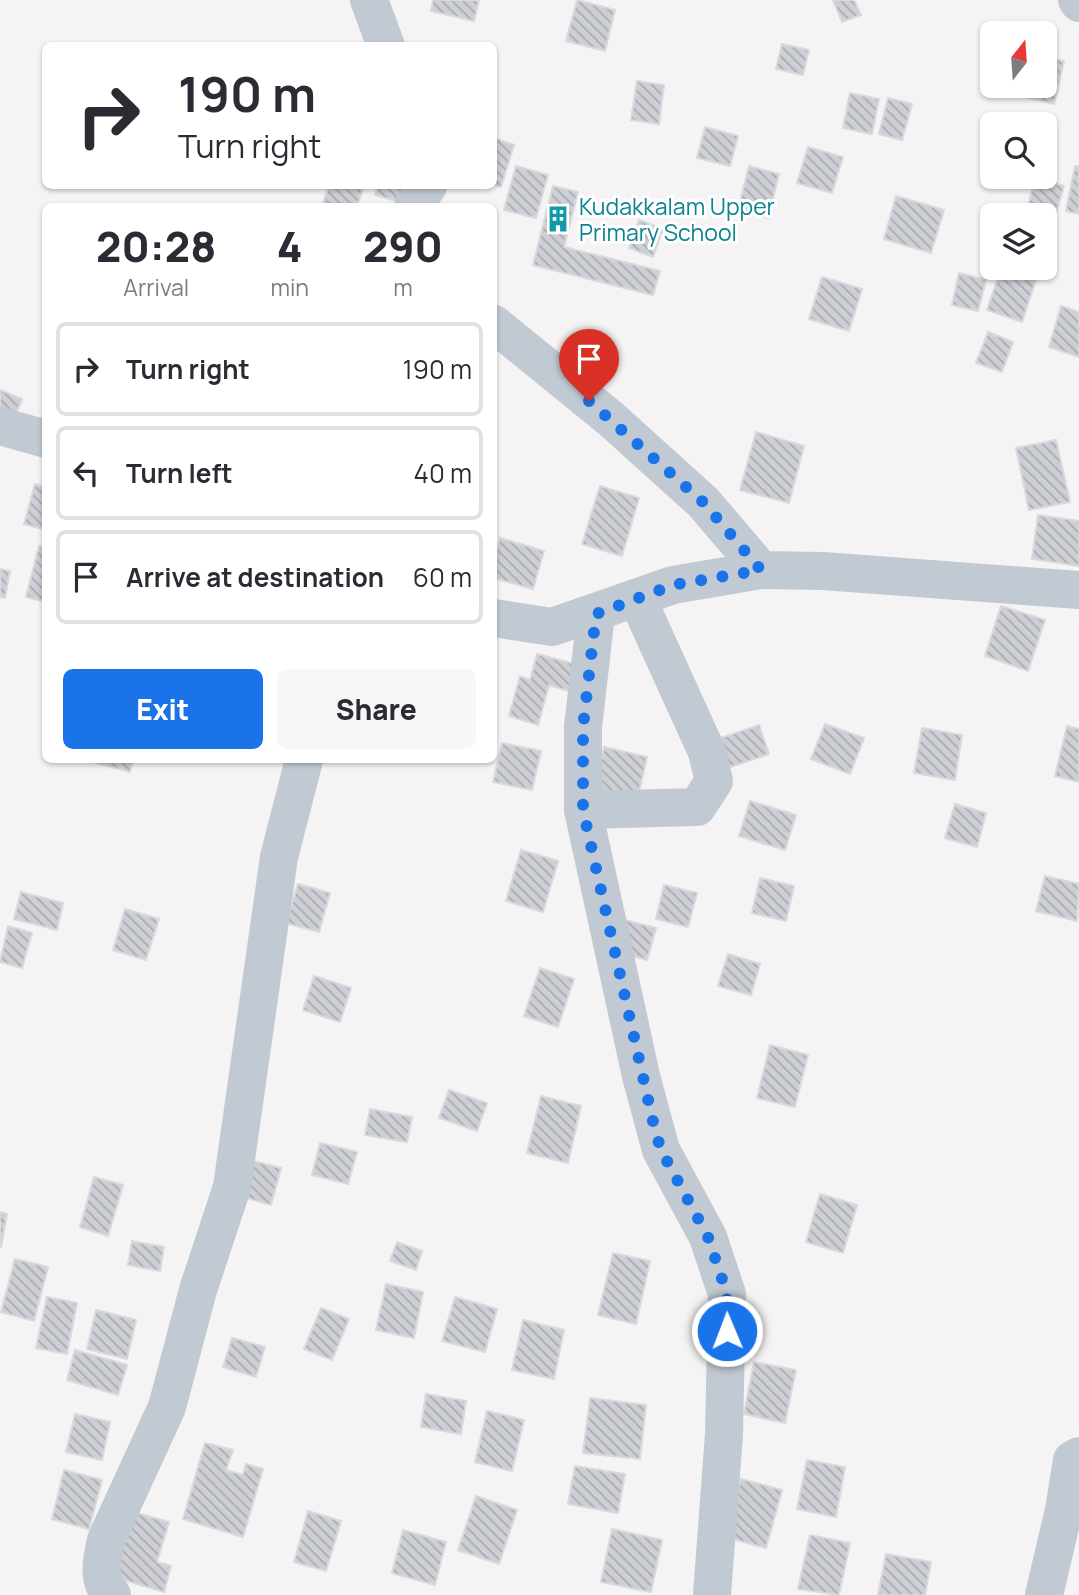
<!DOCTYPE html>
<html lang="en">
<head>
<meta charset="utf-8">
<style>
	body { margin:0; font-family:Manrope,sans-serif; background:#f7f7f7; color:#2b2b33; height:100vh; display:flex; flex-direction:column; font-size:26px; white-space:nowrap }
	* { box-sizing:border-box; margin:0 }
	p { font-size:23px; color:#7c7c81 }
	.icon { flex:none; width:38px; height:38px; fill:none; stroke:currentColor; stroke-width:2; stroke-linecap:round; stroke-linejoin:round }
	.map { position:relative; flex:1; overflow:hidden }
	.sheet { position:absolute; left:42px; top:203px; width:455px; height:560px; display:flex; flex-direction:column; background:#fff; border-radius:10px; box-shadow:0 2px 5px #0004 }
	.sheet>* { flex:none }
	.top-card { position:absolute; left:42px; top:42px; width:455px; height:147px; border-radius:10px; box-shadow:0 2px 5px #0004; background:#fff; color:#2b2b33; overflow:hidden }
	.needle { width:46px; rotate:17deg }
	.controls { position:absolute; left:980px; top:21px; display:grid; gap:14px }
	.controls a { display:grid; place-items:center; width:77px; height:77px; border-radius:10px; background:#fff; box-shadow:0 2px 5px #0004; font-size:35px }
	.pin { position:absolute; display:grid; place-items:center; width:60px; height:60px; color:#fff; margin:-72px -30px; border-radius:50% 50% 50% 0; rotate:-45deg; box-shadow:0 0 7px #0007 }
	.pin .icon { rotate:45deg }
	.me { position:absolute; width:77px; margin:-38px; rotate:359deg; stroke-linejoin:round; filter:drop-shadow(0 0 5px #0008) }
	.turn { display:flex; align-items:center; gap:24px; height:147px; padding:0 21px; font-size:32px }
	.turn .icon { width:91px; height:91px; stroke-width:2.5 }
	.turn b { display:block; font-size:49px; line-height:60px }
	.eta { display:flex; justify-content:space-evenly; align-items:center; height:119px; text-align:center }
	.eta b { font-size:42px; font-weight:800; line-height:49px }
	.action { display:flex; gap:14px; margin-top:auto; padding:14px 21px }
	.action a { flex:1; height:80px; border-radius:10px; background:#1a73e8; color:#fff; font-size:28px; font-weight:800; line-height:80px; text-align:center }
	.action a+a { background:#f7f7f7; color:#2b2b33 }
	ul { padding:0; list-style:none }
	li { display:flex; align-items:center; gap:21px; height:94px; margin:0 14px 10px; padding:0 7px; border:4px solid #e1e1e2; border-radius:10px }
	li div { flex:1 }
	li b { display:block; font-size:26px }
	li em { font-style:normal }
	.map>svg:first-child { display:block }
	.building { fill:url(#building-back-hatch); stroke:#d7d9de; stroke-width:2 }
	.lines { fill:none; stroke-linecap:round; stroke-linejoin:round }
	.minor { stroke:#c1cad2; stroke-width:38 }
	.route { stroke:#1a73e8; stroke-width:12; stroke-dasharray:0 21.6 }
	.labels { text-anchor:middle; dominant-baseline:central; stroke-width:6; stroke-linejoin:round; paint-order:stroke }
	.culture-label { font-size:23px; fill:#0d838f; stroke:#fff; text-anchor:start }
</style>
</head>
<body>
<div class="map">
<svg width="1079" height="1595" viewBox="0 0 1079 1595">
	<defs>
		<pattern id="building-back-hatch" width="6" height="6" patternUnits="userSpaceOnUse" patternTransform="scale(1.75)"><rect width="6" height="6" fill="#cdcfd5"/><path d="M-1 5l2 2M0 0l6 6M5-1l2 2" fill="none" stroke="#a8abb0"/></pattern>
	</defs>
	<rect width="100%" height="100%" fill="#f5f3f3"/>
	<path class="building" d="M 433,0 L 479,0 L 474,21 L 431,11 Z
		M 577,0 L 615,10 L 605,51 L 566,41 Z
		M 833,0 L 854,0 L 861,15 L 842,22 Z
		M 782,44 L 809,50 L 803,75 L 776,69 Z
		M 1045,57 L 1064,61 L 1054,104 L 1017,95 L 1019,86 L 1045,86 Z
		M 637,81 L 664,85 L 659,124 L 631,120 Z
		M 850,93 L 879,99 L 872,134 L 843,128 Z
		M 888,98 L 912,104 L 902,140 L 879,134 Z
		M 705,127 L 738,136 L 730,166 L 697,158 Z
		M 494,138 L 514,145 L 501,187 L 494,185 Z
		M 808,147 L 843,157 L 832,193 L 797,183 Z
		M 516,166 L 548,175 L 536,218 L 504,210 Z
		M 749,166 L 779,174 L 768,218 L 738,210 Z
		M 1075,166 L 1079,166 L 1079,214 L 1066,211 Z
		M 1035,178 L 1064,186 L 1055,218 L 1027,210 Z
		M 329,186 L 364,186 L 357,206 L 322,206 Z
		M 378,186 L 408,186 L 403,203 L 375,195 Z
		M 553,186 L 578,192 L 564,247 L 660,271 L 653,295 L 533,265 Z
		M 896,196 L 944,210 L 931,253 L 884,239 Z
		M 639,220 L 663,229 L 653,257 L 629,248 Z
		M 1001,269 L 1036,280 L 1022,322 L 987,310 Z
		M 959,273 L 986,280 L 978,311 L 952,305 Z
		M 822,277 L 862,289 L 849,331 L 809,319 Z
		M 1061,306 L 1079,312 L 1079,357 L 1049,347 Z
		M 988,332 L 1013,342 L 1002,372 L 976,363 Z
		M 0,390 L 22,399 L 12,423 L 0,418 Z
		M 756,432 L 804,446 L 789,503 L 740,490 Z
		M 1056,440 L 1070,502 L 1029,510 L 1016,448 Z
		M 35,484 L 46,487 L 46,530 L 24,524 Z
		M 600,486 L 639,498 L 622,556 L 582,544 Z
		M 1038,515 L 1079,521 L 1079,566 L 1032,559 Z
		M 500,538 L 544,551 L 533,589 L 494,578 L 494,561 Z
		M 39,546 L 46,548 L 46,602 L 26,597 Z
		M 0,569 L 10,571 L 5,598 L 0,597 Z
		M 1001,606 L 1045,620 L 1028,671 L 985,656 Z
		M 537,654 L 575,664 L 568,691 L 549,685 L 538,725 L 509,716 L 520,676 L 530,680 Z
		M 825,724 L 864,738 L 850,774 L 811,759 Z
		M 759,725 L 769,754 L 710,774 L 700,745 Z
		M 1067,726 L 1079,729 L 1079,782 L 1055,776 Z
		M 922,728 L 962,735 L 955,780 L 914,773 Z
		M 502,743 L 541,751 L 532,790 L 493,782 Z
		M 604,747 L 647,757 L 637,801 L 595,792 Z
		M 97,760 L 133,760 L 130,772 L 96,763 Z
		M 750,801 L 796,815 L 785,850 L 739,836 Z
		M 955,804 L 986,813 L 977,847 L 945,838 Z
		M 521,850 L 558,861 L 543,912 L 506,901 Z
		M 1045,876 L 1079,884 L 1077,921 L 1036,911 Z
		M 760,878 L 794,886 L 786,921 L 752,913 Z
		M 298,884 L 330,893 L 319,932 L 286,923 Z
		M 664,885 L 697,893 L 688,927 L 656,919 Z
		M 21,892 L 63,903 L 57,930 L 14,919 Z
		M 125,909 L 159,919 L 146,960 L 113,950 Z
		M 617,918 L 656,928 L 647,960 L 608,949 Z
		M 8,926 L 32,933 L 22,968 L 0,962 Z
		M 728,954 L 760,964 L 751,995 L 718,986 Z
		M 540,968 L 574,979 L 558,1027 L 524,1016 Z
		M 314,976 L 351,988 L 340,1022 L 303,1010 Z
		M 770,1045 L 808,1055 L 795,1107 L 757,1098 Z
		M 449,1090 L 487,1103 L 477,1131 L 439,1118 Z
		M 541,1096 L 581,1106 L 568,1163 L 527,1153 Z
		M 370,1109 L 412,1117 L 407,1142 L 365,1135 Z
		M 320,1143 L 357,1152 L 348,1184 L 312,1175 Z
		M 249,1160 L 281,1168 L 271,1205 L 239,1196 Z
		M 94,1177 L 123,1185 L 108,1236 L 80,1227 Z
		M 820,1194 L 857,1205 L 843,1253 L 806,1242 Z
		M 0,1212 L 7,1214 L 1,1247 L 0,1247 Z
		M 132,1241 L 164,1247 L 160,1271 L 128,1265 Z
		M 397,1242 L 422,1251 L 416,1270 L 390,1261 Z
		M 613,1253 L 650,1261 L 636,1324 L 598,1315 Z
		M 15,1259 L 48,1267 L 34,1321 L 1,1312 Z
		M 386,1284 L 423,1292 L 414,1338 L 376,1330 Z
		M 47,1297 L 77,1303 L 67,1354 L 36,1348 Z
		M 455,1297 L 497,1309 L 485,1352 L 442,1341 Z
		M 321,1308 L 349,1319 L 332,1360 L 304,1349 Z
		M 96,1310 L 136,1320 L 127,1359 L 87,1349 Z
		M 523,1320 L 564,1330 L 554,1379 L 512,1370 Z
		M 232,1338 L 265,1347 L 256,1377 L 223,1367 Z
		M 75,1350 L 127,1365 L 118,1395 L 67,1380 Z
		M 754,1362 L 796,1370 L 785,1423 L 744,1414 Z
		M 426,1394 L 466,1401 L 461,1434 L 421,1427 Z
		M 590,1398 L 646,1405 L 640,1459 L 583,1453 Z
		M 487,1411 L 524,1420 L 512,1471 L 475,1462 Z
		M 75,1414 L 110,1422 L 102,1460 L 66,1452 Z
		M 205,1443 L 233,1450 L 226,1470 L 243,1475 L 246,1464 L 263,1469 L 243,1537 L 183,1519 Z
		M 807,1460 L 845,1467 L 836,1517 L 797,1509 Z
		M 575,1466 L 625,1474 L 618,1513 L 568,1504 Z
		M 64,1470 L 102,1480 L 89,1529 L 52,1519 Z
		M 741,1479 L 782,1490 L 766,1548 L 725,1537 Z
		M 476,1496 L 517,1510 L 499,1564 L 458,1550 Z
		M 308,1511 L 341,1521 L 326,1571 L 294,1562 Z
		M 133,1512 L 169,1522 L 157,1562 L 171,1566 L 164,1592 L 114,1577 Z
		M 612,1529 L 662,1540 L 651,1592 L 601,1582 Z
		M 403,1530 L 446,1542 L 435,1585 L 392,1573 Z
		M 810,1535 L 850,1543 L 839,1595 L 798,1589 Z
		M 886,1554 L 931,1562 L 925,1595 L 878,1595 Z"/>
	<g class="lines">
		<path class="minor" d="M 369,0 L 386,46
			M 1077,0 L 1079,3
			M 413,206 L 428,186
			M 494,324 L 611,419 L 703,502 L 761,570
			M 0,426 L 46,439
			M 596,614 L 583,727 L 583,810 L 641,1076 L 661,1150 L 708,1237 L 727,1294 L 724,1434 L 712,1595
			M 494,618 L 552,627 L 673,585 L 761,570 L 823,571 L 1079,590
			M 583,810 L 697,807 L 714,781 L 707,752 L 637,598
			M 112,1595 C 96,1582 102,1558 106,1540 L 167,1407 L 198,1290 L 232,1187 L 279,857 L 304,760
			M 1044,1595 L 1064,1510 L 1072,1460 L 1079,1456"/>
	</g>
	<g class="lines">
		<path class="route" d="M 589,401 L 703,502 L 761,570 L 673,585 L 596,614 L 583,727 L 583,810 L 654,1126 L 661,1150 L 708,1237 L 727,1294 L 727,1331"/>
	</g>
	<defs>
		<g id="building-bare" transform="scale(2.1)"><path d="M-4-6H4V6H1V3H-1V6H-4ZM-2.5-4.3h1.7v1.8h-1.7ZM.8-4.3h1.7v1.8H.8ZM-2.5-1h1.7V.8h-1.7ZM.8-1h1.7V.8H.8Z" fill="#0f9aa8" stroke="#fff" stroke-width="2.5" paint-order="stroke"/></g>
	</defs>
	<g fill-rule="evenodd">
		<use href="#building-bare" x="558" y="219"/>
	</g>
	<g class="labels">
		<g class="culture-label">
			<text x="579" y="206">Kudakkalam Upper<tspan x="579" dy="26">Primary School</tspan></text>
		</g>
	</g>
</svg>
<div class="controls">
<a><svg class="needle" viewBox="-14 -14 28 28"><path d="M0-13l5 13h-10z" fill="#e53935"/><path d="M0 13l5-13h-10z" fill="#7c7c81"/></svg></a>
<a><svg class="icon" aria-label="search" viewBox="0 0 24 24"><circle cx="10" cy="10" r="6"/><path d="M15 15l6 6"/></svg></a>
<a><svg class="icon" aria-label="layers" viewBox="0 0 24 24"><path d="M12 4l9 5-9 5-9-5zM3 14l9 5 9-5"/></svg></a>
</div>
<div class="pin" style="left:589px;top:401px;background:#d93025"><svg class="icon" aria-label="arrive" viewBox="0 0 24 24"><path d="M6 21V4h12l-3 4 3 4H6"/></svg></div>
<svg class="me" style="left:727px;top:1331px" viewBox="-20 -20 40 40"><circle r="17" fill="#1a73e8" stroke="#fff" stroke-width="3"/><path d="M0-11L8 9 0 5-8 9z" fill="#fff"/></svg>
<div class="top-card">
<div class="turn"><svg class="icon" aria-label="right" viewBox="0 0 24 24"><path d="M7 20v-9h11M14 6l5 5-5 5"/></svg><div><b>190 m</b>Turn right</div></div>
</div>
<section class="sheet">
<div class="eta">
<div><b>20:28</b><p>Arrival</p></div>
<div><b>4</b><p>min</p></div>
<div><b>290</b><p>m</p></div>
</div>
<ul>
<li><svg class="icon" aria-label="right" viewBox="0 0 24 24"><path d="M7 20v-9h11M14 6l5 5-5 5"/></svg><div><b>Turn right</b></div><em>190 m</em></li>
<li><svg class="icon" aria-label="left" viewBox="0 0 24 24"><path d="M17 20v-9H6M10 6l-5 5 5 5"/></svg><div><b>Turn left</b></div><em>40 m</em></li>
<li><svg class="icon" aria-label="arrive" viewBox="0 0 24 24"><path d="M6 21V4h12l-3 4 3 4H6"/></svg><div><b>Arrive at destination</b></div><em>60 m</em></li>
</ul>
<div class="action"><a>Exit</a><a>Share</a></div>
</section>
</div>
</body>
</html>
